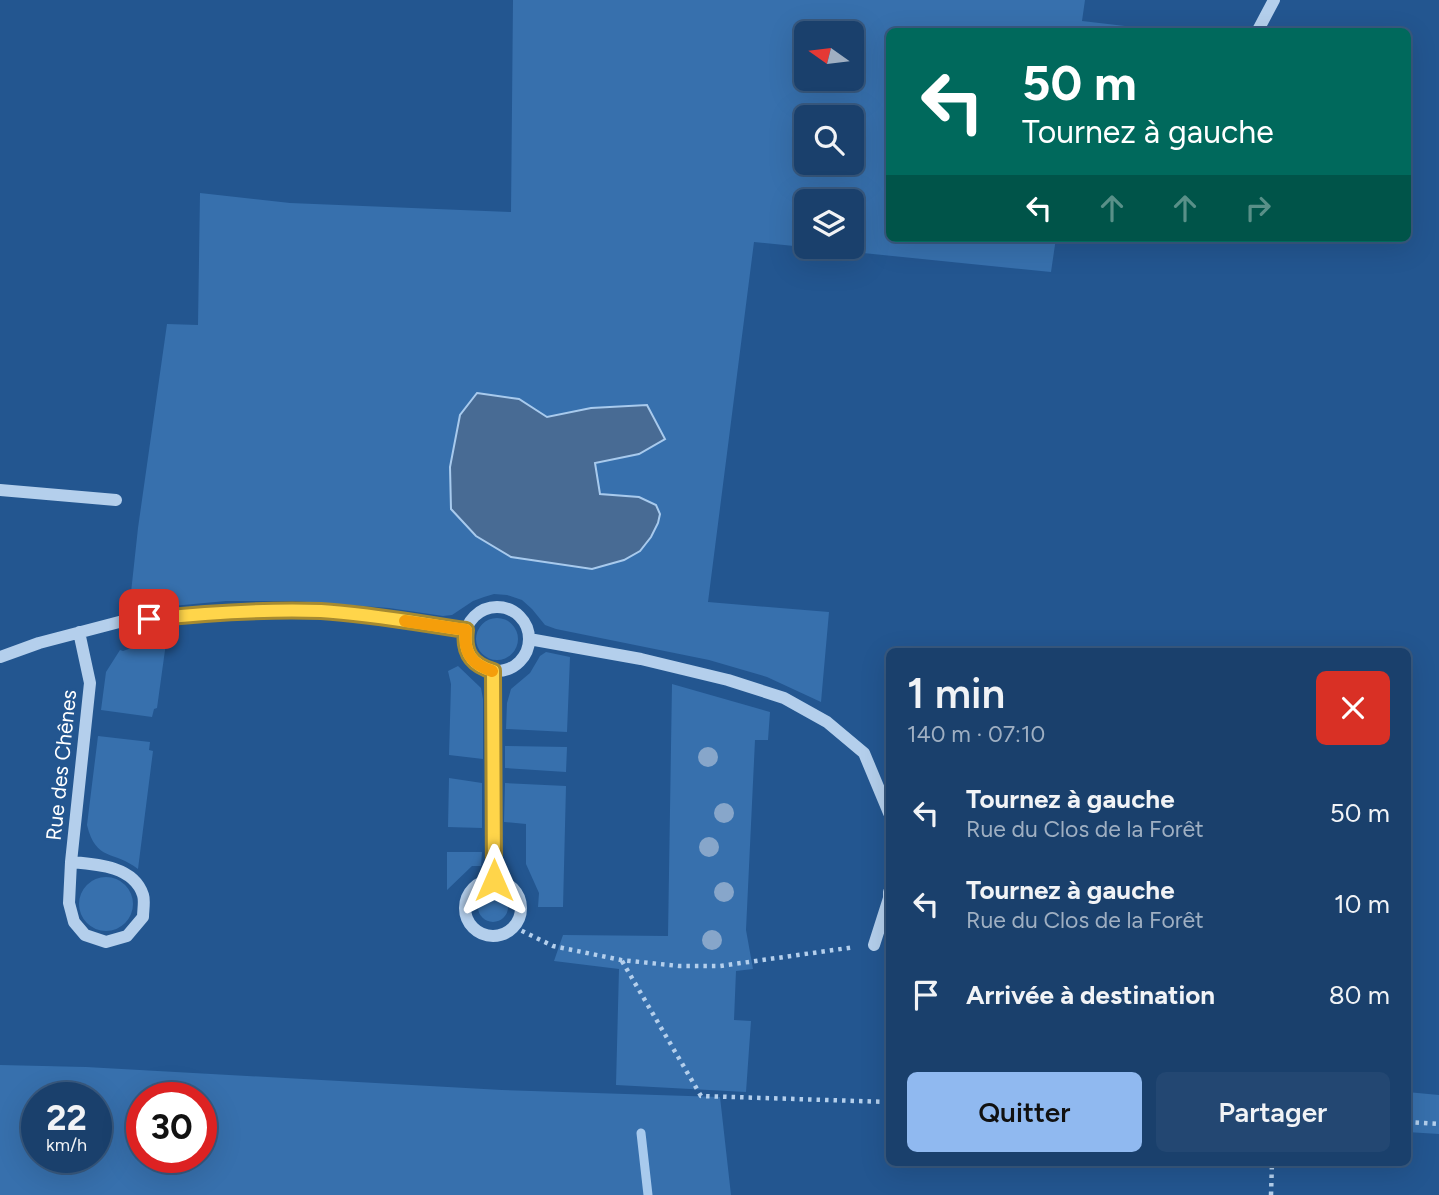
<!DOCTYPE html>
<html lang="fr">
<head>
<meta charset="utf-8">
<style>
	body { margin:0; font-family:Figtree,sans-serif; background:#234772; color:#f1f3f6; height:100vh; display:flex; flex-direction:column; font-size:26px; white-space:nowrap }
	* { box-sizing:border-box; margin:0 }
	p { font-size:23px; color:#9fafc2 }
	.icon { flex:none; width:38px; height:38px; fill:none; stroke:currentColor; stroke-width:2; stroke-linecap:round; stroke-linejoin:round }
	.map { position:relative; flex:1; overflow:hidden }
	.panel { position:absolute; left:886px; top:648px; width:525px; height:518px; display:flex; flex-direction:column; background:#1a406c; border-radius:10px; box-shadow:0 7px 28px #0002,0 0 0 2px #38597f }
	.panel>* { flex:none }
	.hud { position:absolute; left:886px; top:28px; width:525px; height:214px; border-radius:10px; box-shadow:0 7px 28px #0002,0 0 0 2px #38597f; background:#00695c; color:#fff; overflow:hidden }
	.needle { width:46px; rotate:284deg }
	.tools { position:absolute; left:794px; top:21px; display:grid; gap:14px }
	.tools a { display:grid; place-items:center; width:70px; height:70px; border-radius:10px; background:#1a406c; box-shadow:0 7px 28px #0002,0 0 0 2px #38597f; font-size:35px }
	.speed { position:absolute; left:21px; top:1082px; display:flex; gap:14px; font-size:35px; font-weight:700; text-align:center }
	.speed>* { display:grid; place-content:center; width:91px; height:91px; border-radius:50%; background:#1a406c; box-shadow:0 7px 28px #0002,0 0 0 2px #38597f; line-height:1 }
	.speed small { font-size:18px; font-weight:400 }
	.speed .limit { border:10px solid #d22; background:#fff; color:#111 }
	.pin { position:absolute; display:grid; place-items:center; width:60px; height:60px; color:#fff; margin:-30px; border-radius:14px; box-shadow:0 4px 10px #0006 }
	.me { position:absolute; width:77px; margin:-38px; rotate:0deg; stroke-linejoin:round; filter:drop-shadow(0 0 5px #0008) }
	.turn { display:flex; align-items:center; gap:24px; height:147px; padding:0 21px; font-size:32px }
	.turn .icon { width:91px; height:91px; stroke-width:2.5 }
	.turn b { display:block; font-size:49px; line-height:60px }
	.lanes { display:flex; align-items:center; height:66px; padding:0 21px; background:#0003; justify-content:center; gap:35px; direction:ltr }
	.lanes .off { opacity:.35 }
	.round { display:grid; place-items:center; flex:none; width:74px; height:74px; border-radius:10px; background:#234772 }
	.overview { display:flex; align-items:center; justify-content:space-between; height:119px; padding:0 21px }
	h1 { font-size:42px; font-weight:600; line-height:52px }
	.action { display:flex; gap:14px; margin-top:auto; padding:14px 21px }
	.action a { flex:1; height:80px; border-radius:10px; background:#90b9f0; color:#111; font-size:28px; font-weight:600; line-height:80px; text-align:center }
	.action a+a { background:#234772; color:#f1f3f6 }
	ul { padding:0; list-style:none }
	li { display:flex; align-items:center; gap:21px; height:91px; padding:0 21px }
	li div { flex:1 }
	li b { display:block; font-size:26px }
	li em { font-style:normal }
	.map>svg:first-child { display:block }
	.green { fill:#3770ad; fill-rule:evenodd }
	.water { fill:#486b94; stroke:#a8caed; stroke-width:2 }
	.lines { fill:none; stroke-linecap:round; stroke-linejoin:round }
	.stream { stroke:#a8caed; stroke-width:9 }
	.path { stroke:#b4cfec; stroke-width:4.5; stroke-dasharray:3.5 5; stroke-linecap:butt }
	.minor { stroke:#b4cfec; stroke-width:12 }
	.tree { fill:#87a6ca }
	.route-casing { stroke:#a68a30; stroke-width:18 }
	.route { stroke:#ffd54a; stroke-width:12 }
	.slow { stroke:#f59e0b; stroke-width:12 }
	.labels { text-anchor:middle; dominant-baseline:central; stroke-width:5; stroke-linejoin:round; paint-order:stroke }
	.street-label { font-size:21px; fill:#fff; stroke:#235690 }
</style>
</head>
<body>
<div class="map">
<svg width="1439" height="1195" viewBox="0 0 1439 1195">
	<rect width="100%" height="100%" fill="#235690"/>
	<path class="green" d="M 513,0 L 1085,0 L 1082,21 L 1168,31 L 889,32 L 889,238 L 1056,238 L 1051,272 L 754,242 L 708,602 L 829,612 L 821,702 L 767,677 L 709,660 L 556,629 L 545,625 L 532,609 L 522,600 L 507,595 L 494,594 L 484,597 L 473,601 L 452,615 L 443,616 L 389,608 L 295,601 L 226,601 L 151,608 L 129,611 L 138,528 L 167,324 L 198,325 L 200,193 L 290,203 L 511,212 ZM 807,33 L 852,33 L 852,79 L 807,79 ZM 807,117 L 852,117 L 852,163 L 807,163 ZM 807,201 L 852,201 L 852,247 L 807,247 Z
		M476 639a21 21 0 1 1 42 0a21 21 0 1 1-42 0Z
		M 166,643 L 157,708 L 154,709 L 152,717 L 101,710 L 106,672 L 120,650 L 123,651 L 143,644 Z
		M 546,652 L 570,657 L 567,732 L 506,729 L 507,703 L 511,689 L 530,673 L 540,656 Z
		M 458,666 L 481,688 L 483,699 L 483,759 L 449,755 L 451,684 L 448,671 Z
		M 672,684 L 770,712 L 768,740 L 755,740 L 746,930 L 753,969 L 736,971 L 734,1020 L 751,1021 L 746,1092 L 616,1085 L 619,969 L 554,961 L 563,935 L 668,936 Z
		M 98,736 L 150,742 L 149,750 L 153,751 L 138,869 C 114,850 96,862 87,825 Z
		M 505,746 L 567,747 L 566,772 L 505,768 Z
		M 449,778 L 482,783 L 482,828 L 448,827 Z
		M 505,783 L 566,786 L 563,907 L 538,907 L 539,893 L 526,864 L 526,824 L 504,822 Z
		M 447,852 L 482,852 L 481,866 L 472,866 L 447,890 Z
		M79 904a27 27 0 1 1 54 0a27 27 0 1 1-54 0Z
		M478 907a15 15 0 1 1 30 0a15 15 0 1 1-30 0Z
		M 0,1065 L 86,1067 L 502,1090 L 720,1097 L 731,1195 L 0,1195 ZM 37,1097 L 96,1097 L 96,1157 L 37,1157 ZM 142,1097 L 201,1097 L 201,1157 L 142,1157 Z
		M 1407,1092 L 1439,1095 L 1439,1134 L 1407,1132 Z"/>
	<path class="water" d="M 477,393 L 519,399 L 547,417 L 591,408 L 647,405 L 665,439 L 639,454 L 595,463 L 600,494 L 639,497 L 656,505 L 660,514 L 658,523 L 651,537 L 640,551 L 624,560 L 592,569 L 511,557 L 476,536 L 451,509 L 450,467 L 460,415 Z"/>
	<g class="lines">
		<path class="stream" d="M 641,1133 L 648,1195"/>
		<path class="path" d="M 514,927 L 553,946 L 621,960 L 679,966 L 720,966 L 855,947
			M 622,961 L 701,1096 L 889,1102
			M 1407,1122 L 1439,1124
			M 1271,1195 L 1272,1162"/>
		<path class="minor" d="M 1257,32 L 1274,0
			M 0,490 L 116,500
			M465 639a32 32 0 1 1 64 0a32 32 0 1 1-64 0Z
			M 529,639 L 641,659 L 728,680 L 784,698 L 827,722 L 864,753 L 889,813
			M 0,657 L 39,643 L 123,621 L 200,613 L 256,611 L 322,611 L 378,617 L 466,630
			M 493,671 L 494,880
			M 71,862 C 96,864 134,866 143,895 C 145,901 143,910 143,917 L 127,936 L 106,942 L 85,935 L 74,922 L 69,903 L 71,862 L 90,683 L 79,632
			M465 908a28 28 0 1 1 56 0a28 28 0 1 1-56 0Z
			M 874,945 L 889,898 L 889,892"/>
	</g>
	<g class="tree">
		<circle cx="708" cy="757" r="10"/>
		<circle cx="724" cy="813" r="10"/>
		<circle cx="709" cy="847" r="10"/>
		<circle cx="724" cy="892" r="10"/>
		<circle cx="712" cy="940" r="10"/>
	</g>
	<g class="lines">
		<g class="route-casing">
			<path id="route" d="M 149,619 C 206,613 264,609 321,611 C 370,614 418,623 466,630 C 463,653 472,665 493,671 L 494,880"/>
		</g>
		<use href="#route" class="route"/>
		<path class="slow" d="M 405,621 L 466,630 C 463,652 471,664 492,671"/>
	</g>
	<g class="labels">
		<g class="street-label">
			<text transform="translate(61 765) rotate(-84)">Rue des Chênes</text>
		</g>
	</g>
</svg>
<div class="tools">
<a><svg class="needle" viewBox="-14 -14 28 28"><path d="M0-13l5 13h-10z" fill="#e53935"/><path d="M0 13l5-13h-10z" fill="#9fafc2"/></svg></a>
<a><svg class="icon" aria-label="search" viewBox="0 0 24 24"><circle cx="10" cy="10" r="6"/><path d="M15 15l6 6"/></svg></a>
<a><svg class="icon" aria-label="layers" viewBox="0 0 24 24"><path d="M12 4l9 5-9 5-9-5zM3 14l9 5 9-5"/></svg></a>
</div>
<div class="speed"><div>22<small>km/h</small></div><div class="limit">30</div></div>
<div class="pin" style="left:149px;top:619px;background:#d93025"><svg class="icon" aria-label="arrive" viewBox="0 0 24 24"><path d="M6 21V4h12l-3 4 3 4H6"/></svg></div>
<svg class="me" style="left:494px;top:880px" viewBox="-20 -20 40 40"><path d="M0-17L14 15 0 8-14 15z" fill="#ffd54a" stroke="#fff" stroke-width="4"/></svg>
<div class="hud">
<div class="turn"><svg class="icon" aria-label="left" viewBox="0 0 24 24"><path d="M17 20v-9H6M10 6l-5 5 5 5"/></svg><div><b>50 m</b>Tournez à gauche</div></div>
<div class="lanes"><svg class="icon" aria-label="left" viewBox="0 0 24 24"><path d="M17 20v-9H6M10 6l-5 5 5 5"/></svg><svg class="icon off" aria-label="ahead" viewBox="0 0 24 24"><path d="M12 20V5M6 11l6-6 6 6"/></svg><svg class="icon off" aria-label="ahead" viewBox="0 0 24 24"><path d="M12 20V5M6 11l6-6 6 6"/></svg><svg class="icon off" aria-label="right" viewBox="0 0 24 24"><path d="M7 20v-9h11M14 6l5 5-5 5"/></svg></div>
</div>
<section class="panel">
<div class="overview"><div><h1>1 min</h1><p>140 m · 07:10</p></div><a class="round" style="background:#d93025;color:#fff"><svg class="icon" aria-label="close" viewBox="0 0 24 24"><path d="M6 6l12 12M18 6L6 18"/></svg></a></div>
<ul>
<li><svg class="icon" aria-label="left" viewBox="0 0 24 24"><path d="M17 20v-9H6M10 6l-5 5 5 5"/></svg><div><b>Tournez à gauche</b><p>Rue du Clos de la Forêt</p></div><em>50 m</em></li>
<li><svg class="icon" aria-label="left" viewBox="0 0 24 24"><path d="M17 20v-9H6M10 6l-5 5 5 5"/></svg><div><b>Tournez à gauche</b><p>Rue du Clos de la Forêt</p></div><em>10 m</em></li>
<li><svg class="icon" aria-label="arrive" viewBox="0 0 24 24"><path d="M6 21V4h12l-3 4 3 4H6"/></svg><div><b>Arrivée à destination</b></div><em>80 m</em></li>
</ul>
<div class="action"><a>Quitter</a><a>Partager</a></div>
</section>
</div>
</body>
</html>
